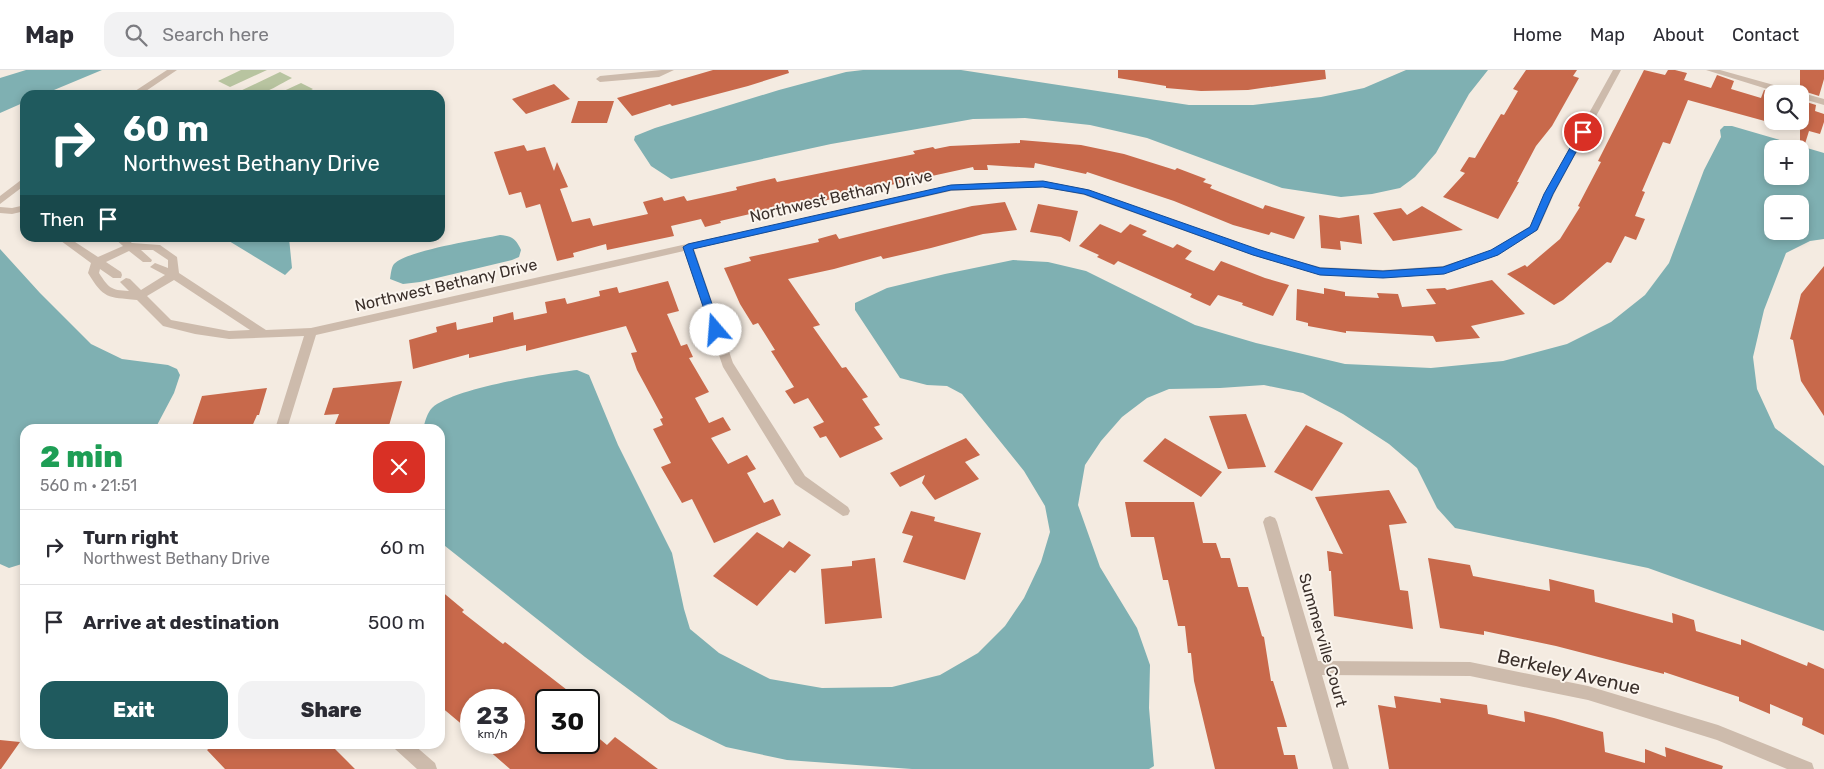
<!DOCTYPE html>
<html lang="en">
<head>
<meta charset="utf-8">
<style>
	body { margin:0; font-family:Rubik,sans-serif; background:#f2f2f3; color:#2b2b33; height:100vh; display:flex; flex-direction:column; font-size:19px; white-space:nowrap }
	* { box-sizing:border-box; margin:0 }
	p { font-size:16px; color:#7c7c81 }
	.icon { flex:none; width:28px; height:28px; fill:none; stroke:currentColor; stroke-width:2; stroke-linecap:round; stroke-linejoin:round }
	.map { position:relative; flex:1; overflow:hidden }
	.side { position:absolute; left:20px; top:354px; width:425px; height:325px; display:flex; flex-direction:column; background:#fff; border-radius:15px; box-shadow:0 2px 8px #0003 }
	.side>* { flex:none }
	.banner { position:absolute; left:20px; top:20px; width:425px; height:152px; border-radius:15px; box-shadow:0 2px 8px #0003; background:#1f5a5e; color:#fff; overflow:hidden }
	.tools { position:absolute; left:1764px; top:15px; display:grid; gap:10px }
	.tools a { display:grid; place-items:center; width:45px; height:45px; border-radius:10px; background:#fff; box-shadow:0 2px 8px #0003; font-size:25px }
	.speed { position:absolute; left:460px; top:619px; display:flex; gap:10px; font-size:25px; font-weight:700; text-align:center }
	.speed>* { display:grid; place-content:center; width:65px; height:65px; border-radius:50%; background:#fff; box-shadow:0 2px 8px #0003; line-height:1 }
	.speed small { font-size:12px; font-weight:400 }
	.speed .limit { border:2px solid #111; border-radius:8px; background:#fff; color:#111 }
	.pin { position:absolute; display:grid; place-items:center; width:42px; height:42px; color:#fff; margin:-21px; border:2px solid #fff; border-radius:50%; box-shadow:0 1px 5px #0007 }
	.me { position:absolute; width:55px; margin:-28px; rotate:342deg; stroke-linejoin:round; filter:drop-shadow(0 0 4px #0008) }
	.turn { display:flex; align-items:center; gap:18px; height:105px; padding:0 20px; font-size:22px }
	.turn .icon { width:65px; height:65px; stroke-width:2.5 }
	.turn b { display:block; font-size:35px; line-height:42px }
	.then { display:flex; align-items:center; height:48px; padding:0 20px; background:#0003; gap:10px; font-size:19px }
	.round { display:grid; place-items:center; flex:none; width:52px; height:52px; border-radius:15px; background:#f2f2f3 }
	.summary { display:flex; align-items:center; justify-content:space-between; height:85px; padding:0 20px }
	h1 { font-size:30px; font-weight:800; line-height:38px; color:#1e9e55 }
	.action { display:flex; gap:10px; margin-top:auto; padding:10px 20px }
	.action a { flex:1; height:58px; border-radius:15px; background:#1f5a5e; color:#fff; font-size:20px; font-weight:800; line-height:58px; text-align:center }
	.action a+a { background:#f2f2f3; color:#2b2b33 }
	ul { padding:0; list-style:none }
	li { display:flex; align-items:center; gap:15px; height:75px; padding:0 20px; border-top:1px solid #e1e1e2 }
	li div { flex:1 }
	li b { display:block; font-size:19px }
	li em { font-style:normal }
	header { display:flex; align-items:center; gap:30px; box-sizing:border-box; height:70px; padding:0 25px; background:#fff; border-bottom:1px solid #e1e1e2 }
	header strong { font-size:24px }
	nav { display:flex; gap:28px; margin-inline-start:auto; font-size:18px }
	.search { width:350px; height:45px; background:#f2f2f3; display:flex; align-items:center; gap:12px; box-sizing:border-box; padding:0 18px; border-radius:15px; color:#7c7c81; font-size:19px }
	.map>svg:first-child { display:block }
	.green { fill:#b8c4a0 }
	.water { fill:#7fb0b2; fill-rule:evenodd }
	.building { fill:#c8694b }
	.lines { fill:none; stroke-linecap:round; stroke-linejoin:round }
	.minor { fill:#cdbbac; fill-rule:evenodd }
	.route { fill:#1a73e8; stroke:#114b97 }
	.labels { text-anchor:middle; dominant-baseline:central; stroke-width:4; stroke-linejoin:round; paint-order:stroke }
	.street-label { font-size:16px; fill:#3b302b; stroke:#fbf5ee }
	.near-street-label { font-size:19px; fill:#3b302b; stroke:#fbf5ee }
</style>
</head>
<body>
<header>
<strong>Map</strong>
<div class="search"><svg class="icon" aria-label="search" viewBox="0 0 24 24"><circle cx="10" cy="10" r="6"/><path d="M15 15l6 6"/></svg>Search here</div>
<nav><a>Home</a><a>Map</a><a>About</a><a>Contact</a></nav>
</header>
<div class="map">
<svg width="1824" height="699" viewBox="0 0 1824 699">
	<rect width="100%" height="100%" fill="#f4ebe1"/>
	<path class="green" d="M 241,0 L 267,0 L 230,17 L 218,11 Z
		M 280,2 L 292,8 C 276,16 255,32 238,22 Z
		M 301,13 L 313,19 L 302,25 L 275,25 Z"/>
	<path class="water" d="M 26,0 L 102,0 L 42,25 L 25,25 L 25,32 L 0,43 L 0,8 Z
		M 863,0 L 961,0 L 1189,35 L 1253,35 L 1321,27 L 1364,18 L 1406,0 L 1488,0 L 1469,24 L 1436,83 L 1415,107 L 1400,118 L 1372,124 L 1341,127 L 1282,118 L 1147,68 L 1090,55 L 1025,48 L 973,49 L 917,59 L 831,74 L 671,109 L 651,96 L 634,70 L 635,66 L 655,58 L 779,20 L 846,2 Z
		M 1724,56 L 1732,56 L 1824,83 L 1824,169 L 1810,171 L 1786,183 L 1764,240 L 1753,287 L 1757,319 L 1775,358 L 1824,396 L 1824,561 L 1648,498 L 1455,458 L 1437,438 L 1417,398 L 1389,374 L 1343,344 L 1303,323 L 1264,315 L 1220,318 L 1169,319 L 1147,328 L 1122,347 L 1101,371 L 1085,395 L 1078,435 L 1100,497 L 1137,558 L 1150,595 L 1149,638 L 1154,696 L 1149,699 L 912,699 L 787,690 L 726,677 L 670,650 L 585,587 L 440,472 L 440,359 L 423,359 C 425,352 427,343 432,338 C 454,318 546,304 577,300 L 589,305 L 618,375 L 672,483 L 684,539 L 690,559 L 719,583 L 770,609 L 822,618 L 892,617 L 940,605 L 978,583 L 1005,556 L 1024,528 L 1041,492 L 1050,462 L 1045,436 L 1024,401 L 962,324 L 947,316 L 927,315 L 900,308 L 855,240 L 855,233 L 887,218 L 945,204 L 1013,190 L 1048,192 L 1086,201 L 1195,255 L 1256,273 L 1345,294 L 1431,298 L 1503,291 L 1567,274 L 1611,252 L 1645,225 L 1669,193 L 1704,100 L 1721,67 L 1720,60 ZM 1772,79 L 1800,79 L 1800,106 L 1772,106 ZM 1772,134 L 1800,134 L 1800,161 L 1772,161 Z
		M 500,165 C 512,166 516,169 521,180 L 519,187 L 512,190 L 420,212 L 403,214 L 390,209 C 391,204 391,198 394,194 C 408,180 478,170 500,165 Z
		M 224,168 L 289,168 L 292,198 L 285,205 Z
		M 0,179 L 40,223 L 91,274 L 122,289 L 168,295 L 177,299 L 180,305 L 174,323 L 155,359 L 25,359 L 25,493 L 9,498 L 0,494 Z"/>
	<path class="building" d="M 713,0 L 788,0 L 789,3 L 748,16 L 672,36 L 670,34 L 632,46 L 617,28 Z
		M 1118,0 L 1325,0 L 1326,9 L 1248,20 L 1201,21 L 1166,18 L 1166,16 L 1118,8 Z
		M 1526,0 L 1577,0 L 1573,6 L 1579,8 L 1552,56 L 1536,76 L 1517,112 L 1519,112 L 1498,149 L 1443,127 L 1465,103 L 1460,101 L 1469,87 L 1475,88 L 1501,44 L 1504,45 L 1518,21 L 1513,19 Z
		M 1644,0 L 1665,5 L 1668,0 L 1675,0 L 1687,3 L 1684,10 L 1711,18 L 1717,5 L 1734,11 L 1731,19 L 1761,28 L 1764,20 L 1772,23 L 1772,53 L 1688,30 L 1670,74 L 1663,72 L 1642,121 L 1645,122 L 1635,146 L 1645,149 L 1636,170 L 1625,166 L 1611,193 L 1607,192 L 1563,230 L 1554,235 L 1507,204 L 1525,195 L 1527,197 L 1560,169 L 1580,137 L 1578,136 L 1601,92 L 1598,91 Z
		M 1800,0 L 1824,0 L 1824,9 L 1819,26 L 1800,20 Z
		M 554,14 L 570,29 L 526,44 L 512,29 Z
		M 1800,30 L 1816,35 L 1815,41 L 1824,44 L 1824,52 L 1820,64 L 1809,61 L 1804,77 L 1800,77 Z
		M 578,31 L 614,31 L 607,53 L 571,53 Z
		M 1020,70 L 1081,75 L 1124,84 L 1175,100 L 1177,98 L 1206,109 L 1203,112 L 1212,115 L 1210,118 L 1263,139 L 1265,135 L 1305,147 L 1294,169 L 1271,162 L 1269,165 L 1233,155 L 1174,131 L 1087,102 L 1086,104 L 1035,93 L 1034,98 L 987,95 L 988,100 L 974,100 L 973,97 L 886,116 L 884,113 L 855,120 L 857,123 L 798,137 L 795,132 L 765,140 L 767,144 L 751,147 L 750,144 L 720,151 L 721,153 L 705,157 L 701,149 L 671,156 L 674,166 L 607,180 L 606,174 L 573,183 L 574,187 L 557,191 L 540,134 L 526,138 L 521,122 L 509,125 L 494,82 L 524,75 L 527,81 L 545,77 L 554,101 L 557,92 L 568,117 L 560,119 L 572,152 L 590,148 L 593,156 L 648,144 L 643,132 L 662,127 L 664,131 L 684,126 L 687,131 L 737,120 L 736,117 L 775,108 L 777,112 L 915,84 L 913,81 L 933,77 L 935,79 L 950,76 L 1020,73 Z
		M 1005,132 L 1017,160 L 983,164 L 931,178 L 883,189 L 881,186 L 834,199 L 788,209 L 820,255 L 813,257 L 842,298 L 846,297 L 868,327 L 862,329 L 880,355 L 874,357 L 883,369 L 840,388 L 826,366 L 820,368 L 813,357 L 824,352 L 808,328 L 794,334 L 785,321 L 794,317 L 771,281 L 775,280 L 758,253 L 753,255 L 740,234 L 724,198 L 751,191 L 749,187 L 819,172 L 818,169 L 836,164 L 839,169 L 972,136 Z
		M 1038,134 L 1078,141 L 1070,172 L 1061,167 L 1030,162 Z
		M 1422,136 L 1463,160 L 1393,171 L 1373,143 L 1401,138 L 1407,145 Z
		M 1319,145 L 1339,148 L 1359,145 L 1362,174 L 1340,171 L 1341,180 L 1321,178 Z
		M 1100,154 L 1121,163 L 1130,154 L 1147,161 L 1142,165 L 1173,178 L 1177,174 L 1192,181 L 1185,189 L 1214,201 L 1221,191 L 1265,208 L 1289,215 L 1273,246 L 1242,235 L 1243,233 L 1218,225 L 1210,236 L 1190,227 L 1192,224 L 1118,191 L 1114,195 L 1097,187 L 1099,185 L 1079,176 Z
		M 1824,196 L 1824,346 L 1801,311 L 1793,270 L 1790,269 L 1801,224 Z
		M 1492,210 L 1525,244 L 1471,256 L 1480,268 L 1436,272 L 1433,266 L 1346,261 L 1346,263 L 1308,256 L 1308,253 L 1296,250 L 1297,219 L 1324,224 L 1324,218 L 1345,222 L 1345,226 L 1379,228 L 1377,223 L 1398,224 L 1402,237 L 1436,234 L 1426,219 L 1445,218 L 1447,220 Z
		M 668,211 L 679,241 L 667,244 L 681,276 L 687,274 L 693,287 L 689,288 L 709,322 L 695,328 L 709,353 L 723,347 L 731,360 L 711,368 L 728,394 L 747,385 L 756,399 L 747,403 L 764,433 L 773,429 L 781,445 L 714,473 L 692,429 L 682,433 L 661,397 L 671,393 L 653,359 L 663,355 L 660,349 L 663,348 L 637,300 L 631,283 L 637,282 L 626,256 L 526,281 L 526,275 L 469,288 L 469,284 L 413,299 L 409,270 L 437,262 L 436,257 L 456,252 L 457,260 L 493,252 L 493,247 L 513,242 L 514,250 L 547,243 L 545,232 L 565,228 L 567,234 L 600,226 L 599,221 L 617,217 L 619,223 Z
		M 402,311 L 388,359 L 333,359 L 339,344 L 324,345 L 333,318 Z
		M 267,318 L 259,345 L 257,345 L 251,359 L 191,359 L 202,326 Z
		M 1246,344 L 1266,397 L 1228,399 L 1209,346 Z
		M 1306,355 L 1343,373 L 1312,421 L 1274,402 Z
		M 966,368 L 980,385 L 965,392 L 979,409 L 935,430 L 922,413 L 925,405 L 900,417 L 890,403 Z
		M 1165,368 L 1222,402 L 1201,427 L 1143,391 Z
		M 1389,420 L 1407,453 L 1389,455 L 1400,520 L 1408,521 L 1413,559 L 1334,546 L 1331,501 L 1329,501 L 1327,481 L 1343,484 L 1315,427 Z
		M 1125,432 L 1194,432 L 1203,473 L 1216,473 L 1221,488 L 1230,488 L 1238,517 L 1248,517 L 1262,566 L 1264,567 L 1271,611 L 1273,611 L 1287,657 L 1277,657 L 1284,685 L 1295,685 L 1298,699 L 1215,699 L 1194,611 L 1191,583 L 1188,583 L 1185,556 L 1178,556 L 1168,510 L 1163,510 L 1154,467 L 1131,467 Z
		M 911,441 L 935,447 L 934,451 L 981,463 L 965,510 L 903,492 L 913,466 L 902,463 Z
		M 757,462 L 783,478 L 789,471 L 811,485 L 795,503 L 790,500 L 757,536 L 713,506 Z
		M 875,488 L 882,548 L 825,554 L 821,499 L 852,496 L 852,491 Z
		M 1428,488 L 1470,495 L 1473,506 L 1550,521 L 1549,509 L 1594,520 L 1595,532 L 1673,553 L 1672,543 L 1694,550 L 1696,561 L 1741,575 L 1741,569 L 1807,596 L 1808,592 L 1824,599 L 1824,665 L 1802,655 L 1803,648 L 1770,634 L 1770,644 L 1739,631 L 1739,627 L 1664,602 L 1664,604 L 1556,576 L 1484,561 L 1484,565 L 1440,558 Z
		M 440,520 L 464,540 L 462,542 L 503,574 L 505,572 L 580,630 L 546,630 L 546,672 L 589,672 L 589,660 L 607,675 L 615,667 L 658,699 L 510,699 L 479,672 L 514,672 L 514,630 L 471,630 L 471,662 L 440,636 Z
		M 1394,626 L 1441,633 L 1440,628 L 1487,635 L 1488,644 L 1525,652 L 1524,641 L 1554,648 L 1603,662 L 1605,682 L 1645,693 L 1645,679 L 1666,687 L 1665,677 L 1723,696 L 1722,699 L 1389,699 L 1378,635 L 1396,638 Z
		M 0,670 L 20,672 L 1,699 L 0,699 Z
		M 215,674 L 330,674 L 355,699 L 225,699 L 207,680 Z"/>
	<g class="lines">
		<path class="minor" d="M 167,0 L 177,0 L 140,25 L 129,25 Z
			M 662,0 L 674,0 L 659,7 L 600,12 L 596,9 L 600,6 Z
			M 1613,0 L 1621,0 L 1554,124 L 1538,160 L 1498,185 L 1444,204 L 1383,208 L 1320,205 L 1252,185 L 1084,125 L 1043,117 L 951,121 L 694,179 L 733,293 L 805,406 L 848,437 L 850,441 L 848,445 L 843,446 L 795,414 L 723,297 L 684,181 L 316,265 L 287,359 L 275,359 L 304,266 L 229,269 L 195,264 L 163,256 L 137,230 C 107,227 104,229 88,203 L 91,193 L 57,168 L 69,168 L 98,187 L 123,176 L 114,168 L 125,168 L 132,173 L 160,175 L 177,187 L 179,203 L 266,260 L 311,258 L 951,115 L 1043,111 L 1086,119 L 1260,181 L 1320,197 L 1383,200 L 1443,196 L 1490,181 L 1530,156 L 1544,124 ZM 141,180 L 153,180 L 168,190 L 168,198 L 155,193 L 150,197 L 165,205 L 141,220 L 130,209 L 126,208 L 120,212 L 129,221 C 110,220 109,218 99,203 L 100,199 L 113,208 L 121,208 L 122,205 L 121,202 L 106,192 L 129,181 L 143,192 L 151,192 L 152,190 ZM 174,210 L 250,260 L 229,261 L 171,250 L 147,226 Z
			M 1706,0 L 1720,0 L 1824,29 L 1824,35 L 1800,28 L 1800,24 L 1783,24 Z
			M 25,107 L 25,115 L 0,134 L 0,126 Z
			M 25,135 L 25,141 L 12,144 L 0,143 L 0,137 L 12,138 Z
			M 1270,446 L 1275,448 L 1277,452 L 1318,591 L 1470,592 L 1588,616 L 1718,655 L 1812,693 L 1814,699 L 1787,699 L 1717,670 L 1588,630 L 1470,606 L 1322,605 L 1349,699 L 1333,699 L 1263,452 L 1265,448 Z
			M 393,674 L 413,674 L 435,693 L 437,699 L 417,699 L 395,679 Z"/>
	</g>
	<path class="route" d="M 1580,60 L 1587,62 L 1553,124 L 1537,160 L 1498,185 L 1444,204 L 1383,208 L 1320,205 L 1253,185 L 1084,124 L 1043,117 L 951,120 L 693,179 L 721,260 L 716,264 L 711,260 L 683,177 L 688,174 L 951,115 L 1043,111 L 1089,120 L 1260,180 L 1320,198 L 1383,201 L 1443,197 L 1491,180 L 1530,157 L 1544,124 Z"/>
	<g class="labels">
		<g class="street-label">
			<text transform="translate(841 126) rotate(-13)">Northwest Bethany Drive</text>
			<text transform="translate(446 215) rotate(-13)">Northwest Bethany Drive</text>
			<text transform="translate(1323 570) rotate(74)">Summerville Court</text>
		</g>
		<g class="near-street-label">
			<text transform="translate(1569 602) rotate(13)">Berkeley Avenue</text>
		</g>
	</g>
</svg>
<div class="tools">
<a><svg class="icon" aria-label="search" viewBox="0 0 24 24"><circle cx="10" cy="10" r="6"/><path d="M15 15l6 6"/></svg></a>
<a>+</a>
<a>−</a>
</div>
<div class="speed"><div>23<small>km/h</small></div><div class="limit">30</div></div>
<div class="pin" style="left:1583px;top:62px;background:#d93025"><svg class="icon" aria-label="arrive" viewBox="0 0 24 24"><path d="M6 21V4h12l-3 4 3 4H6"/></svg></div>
<svg class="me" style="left:716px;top:260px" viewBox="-20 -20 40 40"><circle r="19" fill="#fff"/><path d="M0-13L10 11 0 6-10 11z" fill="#1a73e8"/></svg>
<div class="banner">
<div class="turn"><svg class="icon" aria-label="right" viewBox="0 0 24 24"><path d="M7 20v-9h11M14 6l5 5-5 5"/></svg><div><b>60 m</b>Northwest Bethany Drive</div></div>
<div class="then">Then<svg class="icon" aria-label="arrive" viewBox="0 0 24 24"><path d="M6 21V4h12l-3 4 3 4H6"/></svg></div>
</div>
<section class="side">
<div class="summary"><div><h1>2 min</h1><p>560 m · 21:51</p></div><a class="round" style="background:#d93025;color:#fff"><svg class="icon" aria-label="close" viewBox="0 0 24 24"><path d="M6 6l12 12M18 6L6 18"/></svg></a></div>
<ul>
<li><svg class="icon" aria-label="right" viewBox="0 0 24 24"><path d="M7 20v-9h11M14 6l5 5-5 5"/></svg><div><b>Turn right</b><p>Northwest Bethany Drive</p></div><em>60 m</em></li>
<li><svg class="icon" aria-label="arrive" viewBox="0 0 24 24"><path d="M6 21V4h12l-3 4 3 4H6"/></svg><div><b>Arrive at destination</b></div><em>500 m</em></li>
</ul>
<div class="action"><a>Exit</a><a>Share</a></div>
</section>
</div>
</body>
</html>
